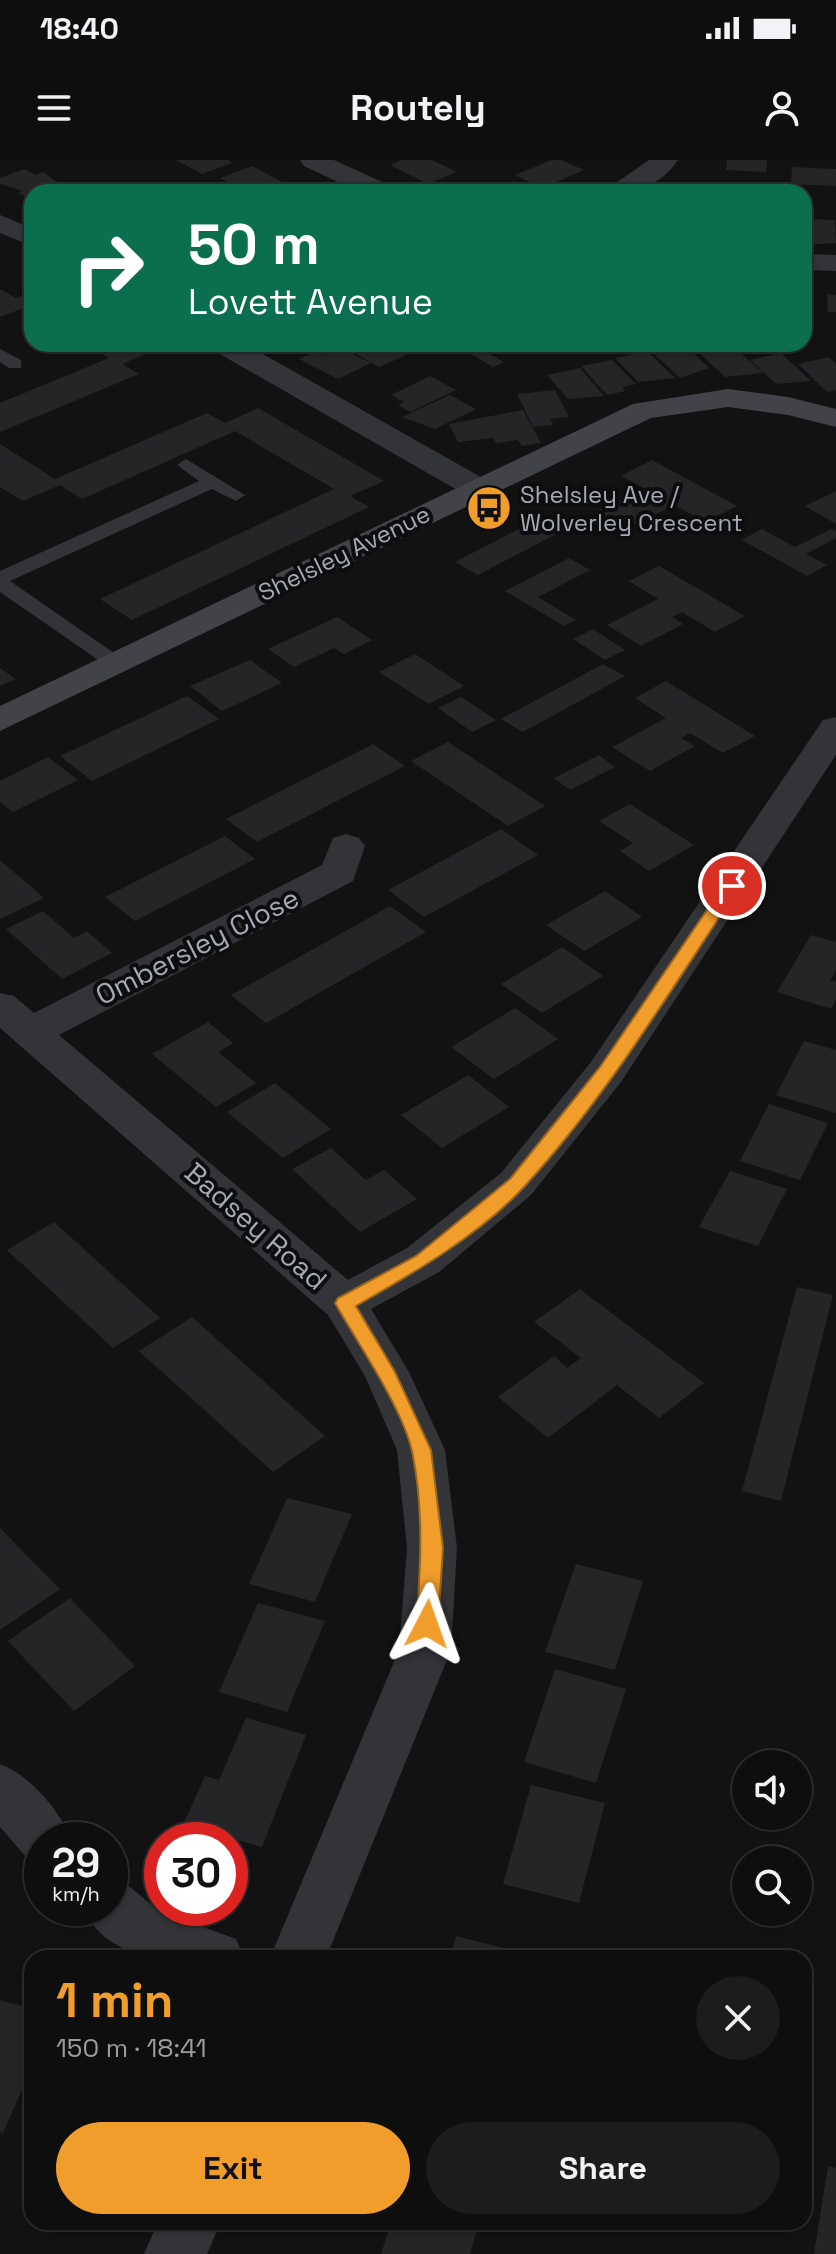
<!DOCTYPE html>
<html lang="en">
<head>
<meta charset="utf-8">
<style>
	body { margin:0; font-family:"Space Grotesk",sans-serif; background:#1c1c1c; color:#f1f3f6; height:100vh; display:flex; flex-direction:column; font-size:30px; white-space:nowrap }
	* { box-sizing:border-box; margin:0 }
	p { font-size:26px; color:#9b9c9e }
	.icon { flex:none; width:44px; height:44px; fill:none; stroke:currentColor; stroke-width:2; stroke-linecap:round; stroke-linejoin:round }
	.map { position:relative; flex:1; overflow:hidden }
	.panel { position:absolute; left:24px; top:1790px; width:788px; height:280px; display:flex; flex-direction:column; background:#0e0e0e; border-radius:24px; box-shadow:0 2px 6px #0004,0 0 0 2px #2e2e2e }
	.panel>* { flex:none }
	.banner { position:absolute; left:24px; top:24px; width:788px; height:168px; border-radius:24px; box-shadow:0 2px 6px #0004,0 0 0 2px #2e2e2e; background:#0b6e4f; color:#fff; overflow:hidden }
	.fabs { position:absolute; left:732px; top:1590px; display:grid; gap:16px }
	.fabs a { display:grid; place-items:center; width:80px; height:80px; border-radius:50%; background:#0e0e0e; box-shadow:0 2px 6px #0004,0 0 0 2px #2e2e2e; font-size:40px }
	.speed { position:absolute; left:24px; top:1662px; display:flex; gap:16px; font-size:40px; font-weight:700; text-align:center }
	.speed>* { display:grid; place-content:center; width:104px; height:104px; border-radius:50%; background:#0e0e0e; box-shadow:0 2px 6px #0004,0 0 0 2px #2e2e2e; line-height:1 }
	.speed small { font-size:20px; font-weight:400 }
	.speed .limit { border:12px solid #d22; background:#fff; color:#111 }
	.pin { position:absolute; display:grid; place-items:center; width:68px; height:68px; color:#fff; margin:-34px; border:4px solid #fff; border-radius:50%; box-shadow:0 2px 8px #0007 }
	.me { position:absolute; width:88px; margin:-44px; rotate:4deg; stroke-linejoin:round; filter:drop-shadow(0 0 6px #0008) }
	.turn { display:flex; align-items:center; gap:28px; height:168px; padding:0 32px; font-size:36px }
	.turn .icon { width:104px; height:104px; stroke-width:2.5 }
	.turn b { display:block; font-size:56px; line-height:68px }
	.round { display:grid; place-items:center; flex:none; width:84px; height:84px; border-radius:42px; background:#1c1c1c }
	.summary { display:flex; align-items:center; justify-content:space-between; height:136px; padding:0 32px }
	h1 { font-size:48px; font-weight:700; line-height:60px; color:#f19d2c }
	.cta { display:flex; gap:16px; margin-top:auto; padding:16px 32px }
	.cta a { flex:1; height:92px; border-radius:48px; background:#f19d2c; color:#111; font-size:32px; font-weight:700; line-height:92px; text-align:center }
	.cta a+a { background:#1c1c1c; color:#f1f3f6 }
	.status { display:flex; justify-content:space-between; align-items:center; height:56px; padding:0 40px; background:#0e0e0e; direction:ltr }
	.status svg { height:22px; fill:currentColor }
	header { display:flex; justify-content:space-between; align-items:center; height:104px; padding:0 32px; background:#0e0e0e; font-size:36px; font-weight:700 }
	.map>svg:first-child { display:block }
	.building { fill:#252527 }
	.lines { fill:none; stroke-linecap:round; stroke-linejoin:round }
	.lane { fill:#333438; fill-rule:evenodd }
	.street { fill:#333438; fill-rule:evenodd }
	.secondary { fill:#414348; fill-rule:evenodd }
	.route { fill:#f19d2c; stroke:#9d661d; stroke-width:2 }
	.labels { text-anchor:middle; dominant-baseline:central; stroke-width:8; stroke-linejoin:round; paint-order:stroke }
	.far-poi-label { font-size:24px; fill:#a3aab4; stroke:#0d0d0e; text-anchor:start }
	.far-street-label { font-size:24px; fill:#a3aab4; stroke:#0d0d0e }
	.street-label { font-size:28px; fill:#a3aab4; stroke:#0d0d0e }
</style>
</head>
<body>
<div class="status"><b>18:40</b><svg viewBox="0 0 49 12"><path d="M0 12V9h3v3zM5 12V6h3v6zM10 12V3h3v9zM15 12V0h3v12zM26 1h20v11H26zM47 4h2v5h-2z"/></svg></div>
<header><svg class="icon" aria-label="menu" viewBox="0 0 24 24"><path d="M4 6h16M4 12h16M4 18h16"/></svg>Routely<svg class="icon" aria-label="person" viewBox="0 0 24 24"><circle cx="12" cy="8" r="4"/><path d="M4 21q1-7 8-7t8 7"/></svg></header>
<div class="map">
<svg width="836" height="2094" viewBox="0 0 836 2094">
	<rect width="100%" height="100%" fill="#121213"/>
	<path class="building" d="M 176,0 L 228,0 L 232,3 L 202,14 Z
		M 402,0 L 432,0 L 457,12 L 428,24 L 390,5 Z
		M 552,0 L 561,0 L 584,10 L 542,28 L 515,15 Z
		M 727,0 L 767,0 L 766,12 L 726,10 Z
		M 252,6 L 282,22 L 246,32 L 220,18 Z
		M 792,7 L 836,9 L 836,26 L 791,24 Z
		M 24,9 L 35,15 L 43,12 L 66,28 L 32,32 L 32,40 L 18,33 L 23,31 L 0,24 L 0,18 Z
		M 514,21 L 538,32 L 490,32 Z
		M 299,23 L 316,32 L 276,32 Z
		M 804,59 L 835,60 L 836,83 L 804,85 Z
		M 0,129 L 16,138 L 32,132 L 32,153 L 24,148 L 0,157 Z
		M 827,134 L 836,135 L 836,152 L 828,152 Z
		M 84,184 L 145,184 L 156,190 L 122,204 L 139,214 L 0,272 L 0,243 L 109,198 Z
		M 338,184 L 391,184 L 409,194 L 379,207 Z
		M 684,184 L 709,208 L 680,218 L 652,192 Z
		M 733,186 L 763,213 L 725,217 L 700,194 Z
		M 338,187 L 371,203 L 338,219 L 299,199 L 316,191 L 323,195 Z
		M 479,188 L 504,202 L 493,207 L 468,192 Z
		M 647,191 L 675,218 L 638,222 L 615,198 Z
		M 781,193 L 811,221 L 776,224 L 750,200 Z
		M 829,197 L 836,204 L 836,230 L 827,232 L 798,204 Z
		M 612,200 L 636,224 L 622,227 L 625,231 L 607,235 L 581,206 Z
		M 580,208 L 604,236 L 568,239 L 547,215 Z
		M 430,216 L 456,230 L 410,252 L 398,245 L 404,242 L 391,235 Z
		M 555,230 L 569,257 L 550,259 L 553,265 L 533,267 L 517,234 Z
		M 450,235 L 476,249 L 435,269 L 402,257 Z
		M 258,248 L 384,321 L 350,336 L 369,347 L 132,460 L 100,439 L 334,329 L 235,271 L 82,339 L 60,325 L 23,341 L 0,327 L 0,284 L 55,319 L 207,253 L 225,263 Z
		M 523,250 L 541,283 L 522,286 L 518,280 L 496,283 L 493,278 L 458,282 L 449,264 Z
		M 652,300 L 737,346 L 706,362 L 674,345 L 628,368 L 596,351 L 635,332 L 644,337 L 653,333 L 621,316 Z
		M 836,331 L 836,364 L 805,346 Z
		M 538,359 L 560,372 L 478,415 L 455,402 Z
		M 762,369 L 795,387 L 831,369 L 836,371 L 836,378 L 806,394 L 827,405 L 807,416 L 742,380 Z
		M 569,398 L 590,410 L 538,437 L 576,460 L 564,466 L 505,431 Z
		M 659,406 L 745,456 L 715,472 L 682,452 L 672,457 L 683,464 L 641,486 L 607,465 L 658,439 L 629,421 Z
		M 337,457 L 372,480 L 344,494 L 334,488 L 294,507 L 268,489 Z
		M 593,469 L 625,490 L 605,500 L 573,479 Z
		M 415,494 L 464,526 L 429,544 L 379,512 Z
		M 250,500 L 282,523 L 222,551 L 190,526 Z
		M 603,504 L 625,516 L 523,572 L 501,559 Z
		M 0,508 L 16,519 L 0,526 Z
		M 666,521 L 755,576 L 723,593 L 690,573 L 681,578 L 695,586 L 650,611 L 612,587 L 666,558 L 635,538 Z
		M 187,536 L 219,559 L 92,621 L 60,596 Z
		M 461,537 L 496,560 L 472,572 L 438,548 Z
		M 448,582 L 545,646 L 508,666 L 411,601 Z
		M 373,584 L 405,606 L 257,682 L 226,659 Z
		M 599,595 L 615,607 L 570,630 L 554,618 Z
		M 48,597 L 78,620 L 13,652 L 0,642 L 0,621 Z
		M 630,644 L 694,685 L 649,711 L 620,691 L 633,683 L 599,661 Z
		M 501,669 L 538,695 L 424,757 L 388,730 Z
		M 225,676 L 255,699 L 135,761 L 105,737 Z
		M 0,700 L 44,738 L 0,759 Z
		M 605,731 L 642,757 L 584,791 L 546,765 Z
		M 390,746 L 426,772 L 266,863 L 231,835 Z
		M 43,751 L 74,778 L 87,771 L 112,793 L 62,819 L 6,769 Z
		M 811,775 L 836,782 L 836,810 L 830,820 L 836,822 L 836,839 L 831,849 L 777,832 Z
		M 562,787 L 603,816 L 542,853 L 501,824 Z
		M 515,848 L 558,879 L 494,919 L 451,887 Z
		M 208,862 L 233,883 L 218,892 L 256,923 L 216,947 L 152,894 Z
		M 804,881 L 836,890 L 836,953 L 776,935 Z
		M 468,915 L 509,947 L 442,988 L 401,955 Z
		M 275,923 L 331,969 L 283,998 L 227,952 Z
		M 769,944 L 828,963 L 800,1020 L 740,1001 Z
		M 331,988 L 366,1020 L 384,1010 L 417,1039 L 360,1072 L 292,1009 Z
		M 730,1011 L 787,1029 L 758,1086 L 699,1067 Z
		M 54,1062 L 160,1158 L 113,1188 L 7,1090 Z
		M 797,1127 L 833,1135 L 781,1341 L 742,1331 Z
		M 580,1129 L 704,1223 L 659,1258 L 617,1225 L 548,1278 L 498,1237 L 554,1196 L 567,1208 L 581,1198 L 534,1162 Z
		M 192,1157 L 325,1276 L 273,1312 L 139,1191 Z
		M 287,1338 L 352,1354 L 315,1442 L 249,1424 Z
		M 0,1368 L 60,1429 L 0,1470 Z
		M 576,1404 L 643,1421 L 615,1510 L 545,1492 Z
		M 70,1438 L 135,1506 L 74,1551 L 8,1481 Z
		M 258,1443 L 325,1461 L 287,1552 L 219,1532 Z
		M 555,1509 L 626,1529 L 596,1623 L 524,1602 Z
		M 246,1558 L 306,1575 L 262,1687 L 183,1665 L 205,1616 L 219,1620 Z
		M 531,1625 L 605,1643 L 579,1743 L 503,1724 Z
		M 456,1776 L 538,1797 L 538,1798 L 450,1798 Z
		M 0,1840 L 32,1849 L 32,1907 L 3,1973 L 0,1972 Z
		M 828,2006 L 836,2008 L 836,2094 L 814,2094 Z
		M 391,2062 L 479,2062 L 470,2094 L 381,2094 Z"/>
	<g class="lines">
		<path class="lane" d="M 0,189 L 21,200 L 21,208 L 9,208 L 0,202 Z
			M 186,299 L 245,335 L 236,341 L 212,329 L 10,421 L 124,500 L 127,504 L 124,508 L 110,508 L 0,432 L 0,411 L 199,321 L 177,305 Z"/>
		<path class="street" d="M 300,0 L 334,0 L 391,26 L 394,32 L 359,32 L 304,6 Z
			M 649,0 L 678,0 C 658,29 635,32 603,32 Z
			M 0,55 L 32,68 L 32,86 L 0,73 Z
			M 804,94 L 836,95 L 836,111 L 804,110 Z
			M 208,184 L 245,184 L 488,321 L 493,328 L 488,335 L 477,338 L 466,335 L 213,190 Z
			M 836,557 L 836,595 L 621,922 L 531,1035 L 439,1112 L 371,1149 L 409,1212 L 445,1290 L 457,1388 L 451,1490 L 326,1798 L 270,1798 L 399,1490 L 407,1388 L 397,1290 L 365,1216 L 328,1155 L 0,868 L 0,833 L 14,836 L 34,853 L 322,705 L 333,678 L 346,674 L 359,678 L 365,686 L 353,721 L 59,875 L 348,1120 L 407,1088 L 501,1013 L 591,902 L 823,560 Z
			M 0,1604 C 31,1616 59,1650 72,1680 L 42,1680 L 42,1703 L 26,1697 L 0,1667 Z
			M 110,1720 L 130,1727 L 159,1751 L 236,1779 L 244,1798 C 187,1798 112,1811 83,1748 L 110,1748 Z
			M 158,2062 L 221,2062 L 207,2094 L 144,2094 Z"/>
		<path class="secondary" d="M 728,229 L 788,237 L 836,249 L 836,267 L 788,255 L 728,247 L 651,258 L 0,571 L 0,546 L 633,244 Z"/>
	</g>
	<path class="route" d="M 732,721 L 740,726 C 672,828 607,937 524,1027 C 480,1075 412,1114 356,1146 L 395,1212 L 431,1290 L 443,1388 L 438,1464 L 434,1471 L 420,1471 L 416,1464 C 421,1407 424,1348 412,1291 C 402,1247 358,1184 335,1143 L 338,1138 L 416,1096 L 510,1019 L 600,907 L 726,722 Z"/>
	<defs>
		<g id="bus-disc" transform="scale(2.3)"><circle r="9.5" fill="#f19d2c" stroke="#0d0d0e"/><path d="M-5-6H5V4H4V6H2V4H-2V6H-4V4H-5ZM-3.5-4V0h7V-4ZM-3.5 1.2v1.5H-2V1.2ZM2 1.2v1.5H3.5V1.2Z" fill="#111"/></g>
	</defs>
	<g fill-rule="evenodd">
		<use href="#bus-disc" x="489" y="348"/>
	</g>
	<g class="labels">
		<g class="far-poi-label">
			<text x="520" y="334">Shelsley Ave /<tspan x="520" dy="28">Wolverley Crescent</tspan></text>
		</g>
		<g class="far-street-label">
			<text transform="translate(344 393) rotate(-26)">Shelsley Avenue</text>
		</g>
		<g class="street-label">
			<text transform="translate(197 786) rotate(-27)">Ombersley Close</text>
			<text transform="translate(256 1066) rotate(41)">Badsey Road</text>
		</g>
	</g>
</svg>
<div class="fabs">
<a><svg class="icon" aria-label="sound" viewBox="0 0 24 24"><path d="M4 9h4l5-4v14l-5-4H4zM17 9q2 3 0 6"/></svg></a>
<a><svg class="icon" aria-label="search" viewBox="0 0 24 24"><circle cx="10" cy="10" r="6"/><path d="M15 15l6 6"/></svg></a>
</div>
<div class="speed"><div>29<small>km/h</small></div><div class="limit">30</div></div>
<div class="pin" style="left:732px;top:726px;background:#d93025"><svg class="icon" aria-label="arrive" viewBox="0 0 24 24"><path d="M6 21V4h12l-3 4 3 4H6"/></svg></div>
<svg class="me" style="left:427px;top:1464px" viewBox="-20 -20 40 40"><path d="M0-17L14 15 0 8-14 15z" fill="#f19d2c" stroke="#fff" stroke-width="4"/></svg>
<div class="banner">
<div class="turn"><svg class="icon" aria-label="right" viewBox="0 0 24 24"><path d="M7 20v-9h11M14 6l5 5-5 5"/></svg><div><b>50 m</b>Lovett Avenue</div></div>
</div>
<section class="panel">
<div class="summary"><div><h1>1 min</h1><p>150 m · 18:41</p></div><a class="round"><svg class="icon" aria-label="close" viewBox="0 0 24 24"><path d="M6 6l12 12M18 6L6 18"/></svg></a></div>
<div class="cta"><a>Exit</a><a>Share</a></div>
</section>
</div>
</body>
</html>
